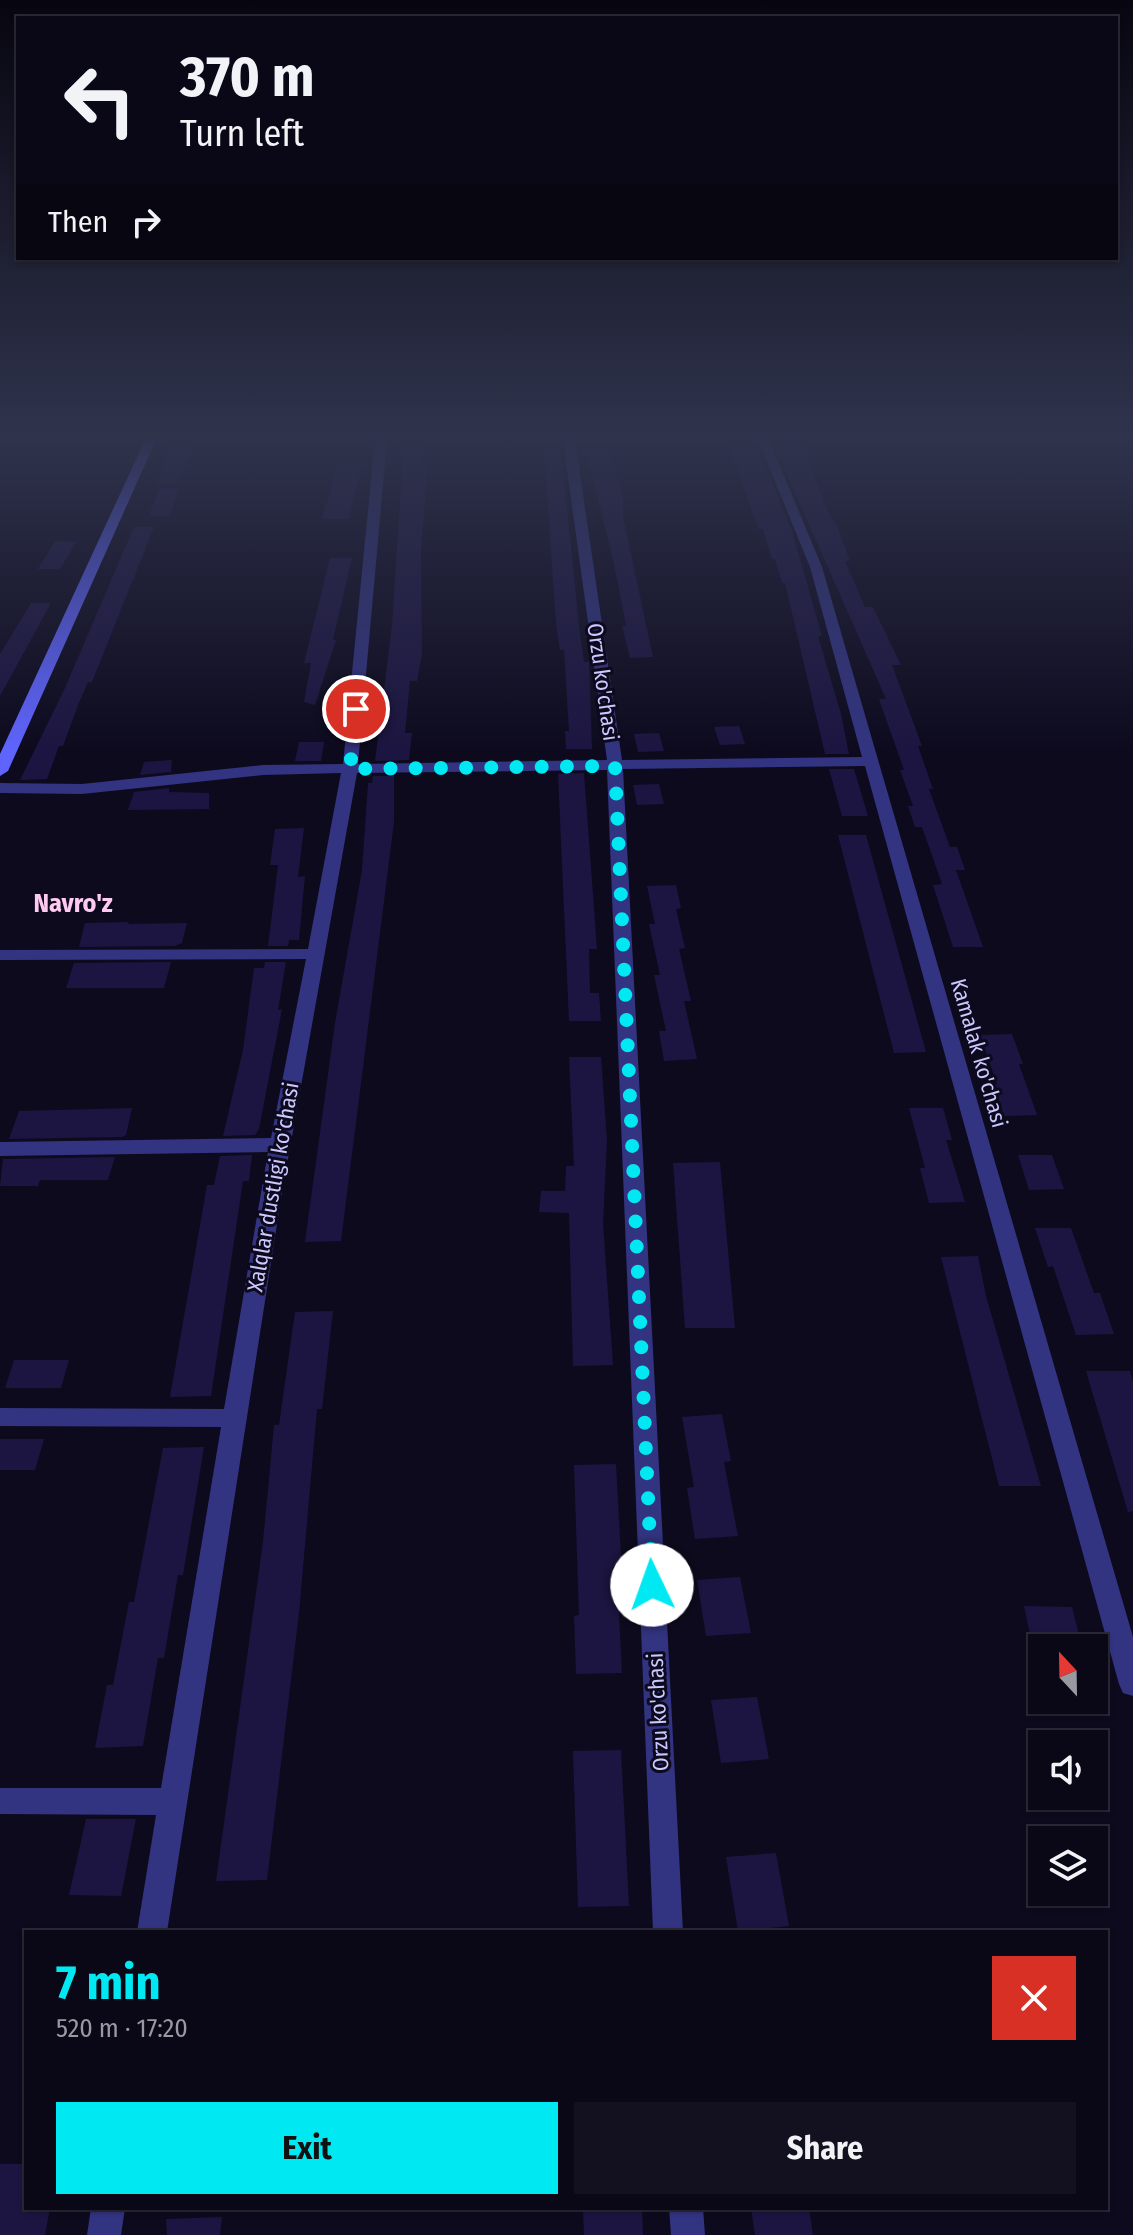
<!DOCTYPE html>
<html lang="en">
<head>
<meta charset="utf-8">
<style>
	body { margin:0; font-family:"Fira Sans Condensed",sans-serif; background:#13111f; color:#f1f3f6; height:100vh; display:flex; flex-direction:column; font-size:30px; white-space:nowrap }
	* { box-sizing:border-box; margin:0 }
	p { font-size:26px; color:#999aa1 }
	.icon { flex:none; width:44px; height:44px; fill:none; stroke:currentColor; stroke-width:2; stroke-linecap:round; stroke-linejoin:round }
	.map { position:relative; flex:1; overflow:hidden }
	.drawer { position:absolute; left:24px; top:1930px; width:1084px; height:280px; display:flex; flex-direction:column; background:#0a0816; border-radius:0px; box-shadow:0 2px 6px #0004,0 0 0 2px #2a2935 }
	.drawer>* { flex:none }
	.banner { position:absolute; left:16px; top:16px; width:1102px; height:244px; border-radius:0px; box-shadow:0 2px 6px #0004,0 0 0 2px #2a2935; background:#0a0816; color:#f1f3f6; overflow:hidden }
	.needle { width:52px; rotate:338deg }
	.fabs { position:absolute; left:1028px; top:1634px; display:grid; gap:16px }
	.fabs a { display:grid; place-items:center; width:80px; height:80px; border-radius:0px; background:#0a0816; box-shadow:0 2px 6px #0004,0 0 0 2px #2a2935; font-size:40px }
	.pin { position:absolute; display:grid; place-items:center; width:68px; height:68px; color:#fff; margin:-34px; border:4px solid #fff; border-radius:50%; box-shadow:0 2px 8px #0007 }
	.me { position:absolute; width:88px; margin:-44px; rotate:357deg; stroke-linejoin:round; filter:drop-shadow(0 0 6px #0008) }
	.turn { display:flex; align-items:center; gap:28px; height:168px; padding:0 32px; font-size:36px }
	.turn .icon { width:104px; height:104px; stroke-width:2.5 }
	.turn b { display:block; font-size:56px; line-height:68px }
	.then { display:flex; align-items:center; height:76px; padding:0 32px; background:#0003; gap:16px; font-size:30px }
	.round { display:grid; place-items:center; flex:none; width:84px; height:84px; border-radius:0px; background:#13111f }
	.overview { display:flex; align-items:center; justify-content:space-between; height:136px; padding:0 32px }
	h1 { font-size:48px; font-weight:700; line-height:60px; color:#00e9f3 }
	.primary-button { display:flex; gap:16px; margin-top:auto; padding:16px 32px }
	.primary-button a { flex:1; height:92px; border-radius:0px; background:#00e9f3; color:#111; font-size:32px; font-weight:700; line-height:92px; text-align:center }
	.primary-button a+a { background:#13111f; color:#f1f3f6 }
	.map>svg:first-child { display:block }
	.building { fill:#1c1541 }
	.lines { fill:none; stroke-linecap:round; stroke-linejoin:round }
	.street { fill:#323481; fill-rule:evenodd }
	.secondary { fill:#5f64ff; fill-rule:evenodd }
	.route { stroke:#00e9f3; stroke-width:14; stroke-dasharray:0 25.2 }
	.labels { text-anchor:middle; dominant-baseline:central; stroke-width:6; stroke-linejoin:round; paint-order:stroke }
	.street-label { font-size:22px; fill:#cbc8ff; stroke:#0d0a1e }
	.quarter-label { font-size:26px; font-weight:bold; fill:#ffcaef; stroke:#0d0a1e }
</style>
</head>
<body>
<div class="map">
<svg width="1133" height="2235" viewBox="0 0 1133 2235">
	<rect width="100%" height="100%" fill="#0d0a1e"/>
	<path class="building" d="M 404,440 L 422,440 L 421,465 L 428,465 L 421,550 L 422,655 L 417,681 L 410,681 L 405,733 L 412,733 L 409,760 L 375,761 L 392,625 Z
		M 782,440 L 800,440 L 832,521 L 835,521 L 850,561 L 845,561 L 865,607 L 873,607 L 901,665 L 892,665 L 922,746 L 918,746 L 933,789 L 929,789 L 950,847 L 957,847 L 965,870 L 956,870 L 983,947 L 953,947 L 933,885 L 942,884 L 922,827 L 915,827 L 908,806 L 913,806 L 900,770 L 904,770 L 879,699 L 886,699 L 777,452 L 786,452 Z
		M 172,442 L 191,442 L 187,461 L 176,484 L 157,484 Z
		M 729,445 L 747,445 L 750,453 L 760,453 L 792,531 L 822,636 L 818,636 L 841,714 L 849,754 L 825,754 L 785,583 L 782,583 L 775,559 L 772,559 L 763,529 L 759,529 L 753,515 Z
		M 609,449 L 623,496 L 623,516 L 653,657 L 630,658 L 622,626 L 626,626 L 615,568 L 586,450 Z
		M 561,450 L 580,634 L 584,662 L 589,662 L 592,749 L 566,749 L 565,731 L 569,731 L 564,650 L 560,650 L 556,623 L 544,451 Z
		M 339,461 L 363,461 L 349,519 L 322,519 Z
		M 159,489 L 179,489 L 170,516 L 149,516 Z
		M 134,527 L 154,527 L 92,682 L 88,682 L 78,705 L 63,746 L 59,746 L 47,779 L 20,780 L 65,688 Z
		M 55,541 L 76,542 L 60,569 L 38,569 Z
		M 330,558 L 352,558 L 333,640 L 336,640 L 315,705 L 304,702 L 311,663 L 304,663 Z
		M 31,603 L 51,603 L 0,696 L 0,654 Z
		M 739,726 L 745,744 L 720,745 L 714,727 Z
		M 659,733 L 664,751 L 638,752 L 634,734 Z
		M 299,742 L 324,742 L 321,761 L 295,761 Z
		M 172,760 L 171,772 L 140,775 L 144,762 Z
		M 829,769 L 854,769 L 868,816 L 842,816 Z
		M 584,773 L 597,949 L 589,949 L 590,993 L 599,993 L 601,1021 L 569,1021 L 558,774 Z
		M 373,776 L 394,776 L 394,822 L 341,1241 L 305,1242 L 335,1023 L 362,870 L 368,783 L 372,783 Z
		M 659,784 L 664,804 L 637,805 L 633,785 Z
		M 169,788 L 169,792 L 209,793 L 209,809 L 128,810 L 134,792 Z
		M 304,828 L 298,877 L 305,876 L 299,940 L 289,940 L 288,946 L 268,946 L 278,865 L 270,865 L 275,829 Z
		M 838,835 L 866,835 L 926,1052 L 894,1053 Z
		M 676,885 L 681,908 L 676,909 L 685,948 L 679,949 L 691,1001 L 684,1001 L 697,1059 L 664,1061 L 659,1031 L 666,1031 L 654,975 L 660,975 L 649,924 L 655,924 L 647,886 Z
		M 129,922 L 128,924 L 187,923 L 182,943 L 175,946 L 79,947 L 85,923 Z
		M 171,962 L 164,988 L 66,988 L 74,963 Z
		M 265,962 L 286,962 L 278,1010 L 282,1009 L 259,1129 L 255,1135 L 223,1136 L 243,1050 L 254,968 L 264,968 Z
		M 1012,1034 L 1023,1064 L 1019,1064 L 1037,1115 L 1004,1116 L 993,1084 L 997,1084 L 980,1035 Z
		M 569,1057 L 601,1057 L 607,1141 L 603,1224 L 613,1365 L 573,1366 L 569,1213 L 539,1212 L 541,1191 L 565,1191 L 566,1166 L 574,1166 Z
		M 132,1108 L 126,1135 L 122,1137 L 9,1139 L 19,1111 Z
		M 909,1108 L 943,1108 L 952,1140 L 946,1140 L 965,1202 L 929,1203 L 920,1168 L 925,1168 Z
		M 252,1155 L 249,1181 L 243,1181 L 211,1396 L 170,1397 L 207,1185 L 214,1185 L 220,1156 Z
		M 1018,1155 L 1052,1155 L 1064,1189 L 1029,1190 Z
		M 115,1157 L 108,1180 L 40,1180 L 38,1186 L 0,1186 L 3,1159 Z
		M 720,1162 L 735,1328 L 685,1328 L 673,1163 Z
		M 1035,1228 L 1071,1228 L 1094,1293 L 1100,1293 L 1114,1334 L 1076,1335 L 1053,1266 L 1048,1267 Z
		M 978,1256 L 986,1296 L 1041,1486 L 999,1486 L 941,1257 Z
		M 333,1311 L 322,1409 L 317,1409 L 299,1613 L 267,1880 L 216,1881 L 263,1542 L 274,1425 L 279,1425 L 295,1312 Z
		M 14,1360 L 69,1360 L 61,1388 L 5,1388 Z
		M 1086,1371 L 1130,1371 L 1133,1381 L 1133,1511 L 1128,1512 Z
		M 722,1414 L 731,1461 L 724,1462 L 738,1536 L 695,1539 L 687,1488 L 694,1487 L 682,1417 Z
		M 0,1439 L 44,1439 L 35,1470 L 0,1470 Z
		M 204,1447 L 183,1575 L 178,1575 L 164,1658 L 158,1658 L 143,1746 L 95,1748 L 107,1685 L 113,1685 L 129,1602 L 134,1602 L 163,1448 Z
		M 616,1464 L 623,1595 L 618,1595 L 622,1673 L 576,1674 L 574,1616 L 579,1615 L 574,1465 Z
		M 740,1577 L 751,1633 L 706,1636 L 697,1580 Z
		M 1024,1606 L 1072,1607 L 1080,1639 L 1031,1639 Z
		M 757,1697 L 769,1759 L 721,1763 L 711,1700 Z
		M 621,1750 L 629,1906 L 578,1907 L 573,1751 Z
		M 86,1819 L 136,1819 L 121,1896 L 69,1895 Z
		M 776,1853 L 789,1926 L 738,1931 L 726,1857 Z
		M 0,2164 L 26,2164 L 26,2208 L 50,2208 L 45,2235 L 0,2235 Z
		M 583,2208 L 642,2208 L 643,2235 L 584,2235 Z
		M 751,2208 L 809,2208 L 813,2235 L 755,2235 Z
		M 222,2217 L 220,2235 L 167,2235 L 166,2219 Z"/>
	<g class="lines">
		<path class="street" d="M 375,440 L 387,440 L 358,764 L 607,760 L 563,440 L 575,440 L 622,760 L 862,757 L 810,567 L 758,440 L 769,440 L 822,567 L 1133,1637 L 1133,1696 L 1123,1693 L 1119,1684 L 865,766 L 623,769 L 683,1932 L 653,1932 L 607,770 L 357,773 L 281,1198 L 167,1932 L 137,1932 L 156,1815 L 0,1814 L 0,1788 L 161,1788 L 221,1427 L 0,1426 L 0,1408 L 224,1409 L 268,1152 L 0,1156 L 0,1142 L 271,1138 L 306,959 L 0,960 L 0,950 L 308,949 L 341,773 L 263,775 L 82,794 L 0,793 L 0,783 L 82,784 L 263,765 L 343,764 Z
			M 91,2208 L 125,2208 L 121,2235 L 87,2235 Z
			M 669,2208 L 703,2208 L 705,2235 L 671,2235 Z"/>
		<path class="secondary" d="M 145,440 L 156,440 L 8,771 L 0,776 L 0,754 Z"/>
	</g>
	<linearGradient id="sky" x2="0" y2="1"><stop stop-color="#070610"/><stop offset="0.58" stop-color="#2f334c"/><stop offset="1" stop-color="#2f334c" stop-opacity="0"/></linearGradient>
	<rect width="1133" height="753" fill="url(#sky)"/>
	<g class="lines">
		<path class="route" d="M 356,709 L 350,769 L 615,766 L 652,1585"/>
	</g>
	<g class="labels">
		<g class="street-label">
			<text transform="translate(603 682) rotate(82)">Orzu ko'chasi</text>
			<text transform="translate(979 1053) rotate(74)">Kamalak ko'chasi</text>
			<text transform="translate(273 1187) rotate(-80)">Xalqlar dustligi ko'chasi</text>
			<text transform="translate(658 1712) rotate(-93)">Orzu ko'chasi</text>
		</g>
		<g class="quarter-label">
			<text x="73" y="903">Navro'z</text>
		</g>
	</g>
</svg>
<div class="fabs">
<a><svg class="needle" viewBox="-14 -14 28 28"><path d="M0-13l5 13h-10z" fill="#e53935"/><path d="M0 13l5-13h-10z" fill="#999aa1"/></svg></a>
<a><svg class="icon" aria-label="sound" viewBox="0 0 24 24"><path d="M4 9h4l5-4v14l-5-4H4zM17 9q2 3 0 6"/></svg></a>
<a><svg class="icon" aria-label="layers" viewBox="0 0 24 24"><path d="M12 4l9 5-9 5-9-5zM3 14l9 5 9-5"/></svg></a>
</div>
<div class="pin" style="left:356px;top:709px;background:#d93025"><svg class="icon" aria-label="arrive" viewBox="0 0 24 24"><path d="M6 21V4h12l-3 4 3 4H6"/></svg></div>
<svg class="me" style="left:652px;top:1585px" viewBox="-20 -20 40 40"><circle r="19" fill="#fff"/><path d="M0-13L10 11 0 6-10 11z" fill="#00e9f3"/></svg>
<div class="banner">
<div class="turn"><svg class="icon" aria-label="left" viewBox="0 0 24 24"><path d="M17 20v-9H6M10 6l-5 5 5 5"/></svg><div><b>370 m</b>Turn left</div></div>
<div class="then">Then<svg class="icon" aria-label="right" viewBox="0 0 24 24"><path d="M7 20v-9h11M14 6l5 5-5 5"/></svg></div>
</div>
<section class="drawer">
<div class="overview"><div><h1>7 min</h1><p>520 m · 17:20</p></div><a class="round" style="background:#d93025;color:#fff"><svg class="icon" aria-label="close" viewBox="0 0 24 24"><path d="M6 6l12 12M18 6L6 18"/></svg></a></div>
<div class="primary-button"><a>Exit</a><a>Share</a></div>
</section>
</div>
</body>
</html>
